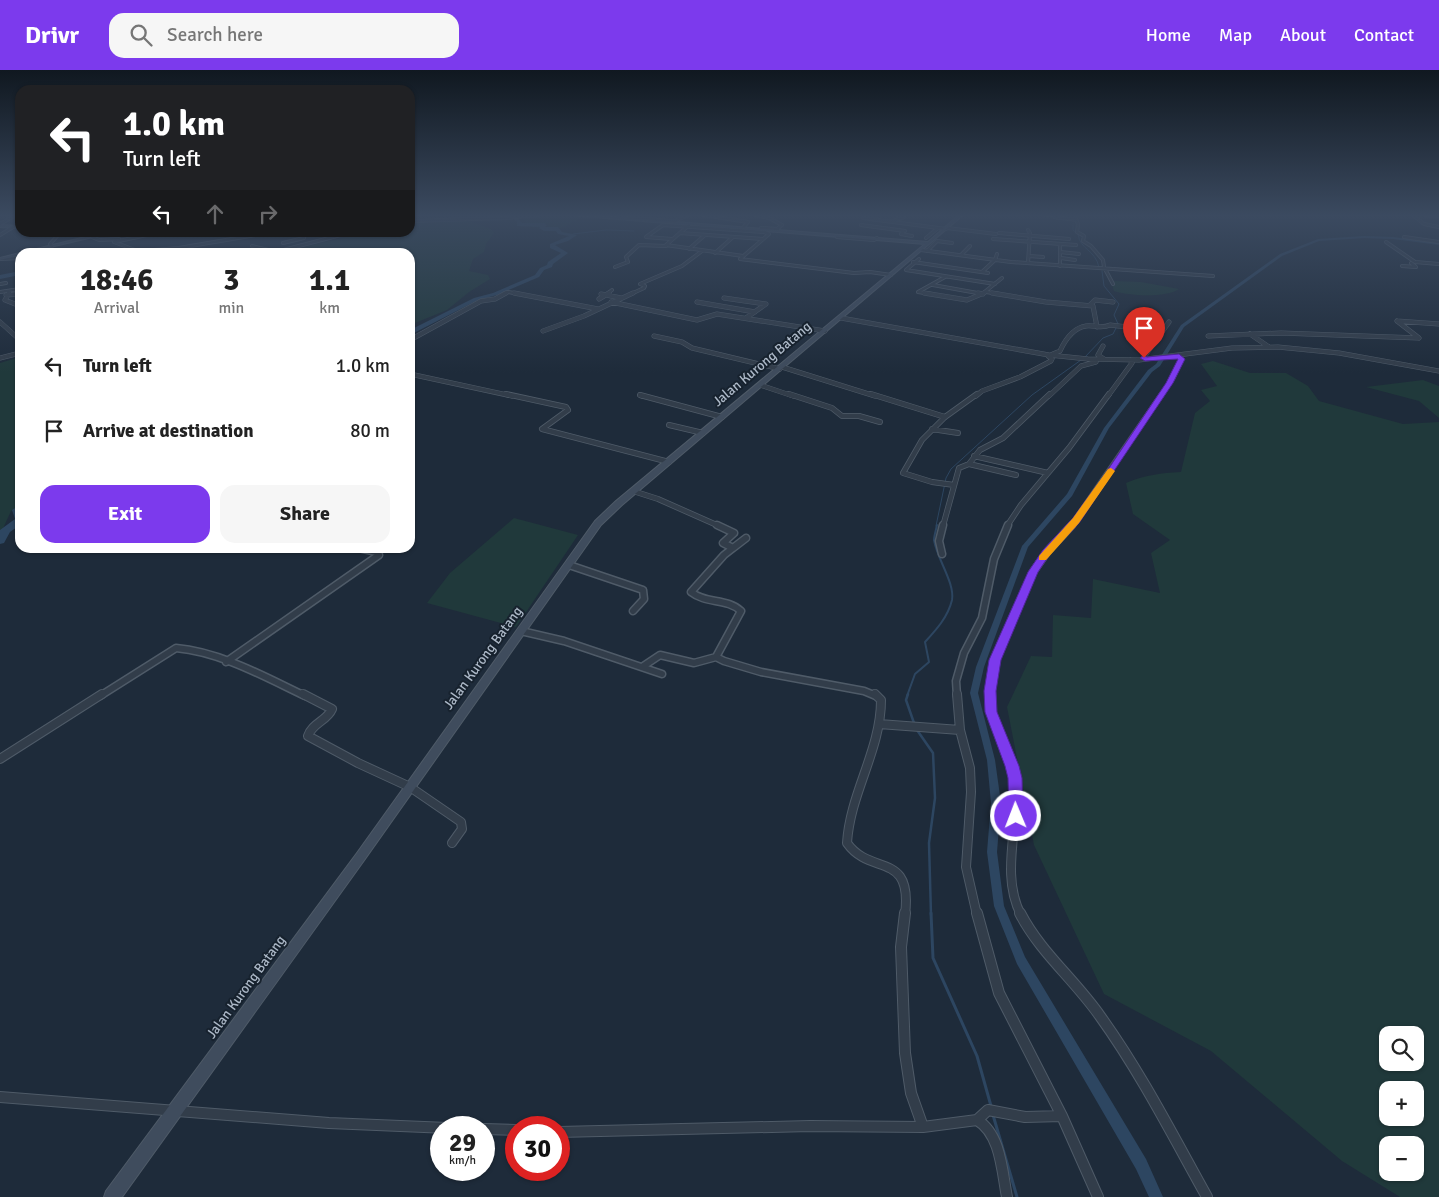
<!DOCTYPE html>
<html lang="en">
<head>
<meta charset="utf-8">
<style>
	body { margin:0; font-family:Signika,sans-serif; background:#f6f6f6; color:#222; height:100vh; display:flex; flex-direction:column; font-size:19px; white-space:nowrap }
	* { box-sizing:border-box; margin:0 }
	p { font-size:16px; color:#767676 }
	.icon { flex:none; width:28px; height:28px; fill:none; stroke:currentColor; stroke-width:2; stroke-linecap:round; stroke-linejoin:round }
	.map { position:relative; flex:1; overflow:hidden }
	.side { position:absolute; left:15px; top:178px; width:400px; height:305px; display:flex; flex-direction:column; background:#fff; border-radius:15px; box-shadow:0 1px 4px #0004 }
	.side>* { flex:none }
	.banner { position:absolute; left:15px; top:15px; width:400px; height:152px; border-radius:15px; box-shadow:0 1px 4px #0004; background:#202124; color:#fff; overflow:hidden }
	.buttons { position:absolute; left:1379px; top:956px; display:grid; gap:10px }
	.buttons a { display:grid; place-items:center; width:45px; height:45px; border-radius:10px; background:#fff; box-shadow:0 1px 4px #0004; font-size:25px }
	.speed { position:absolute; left:430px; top:1046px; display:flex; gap:10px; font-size:25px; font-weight:700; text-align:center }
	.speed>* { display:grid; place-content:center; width:65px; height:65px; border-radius:50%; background:#fff; box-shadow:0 1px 4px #0004; line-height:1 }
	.speed small { font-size:12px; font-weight:400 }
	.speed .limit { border:8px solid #d22; background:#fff; color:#111 }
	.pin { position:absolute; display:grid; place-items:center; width:42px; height:42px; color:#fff; margin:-51px -21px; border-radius:50% 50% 50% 0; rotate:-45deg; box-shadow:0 0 5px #0007 }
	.pin .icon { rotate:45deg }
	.me { position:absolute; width:55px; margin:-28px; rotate:359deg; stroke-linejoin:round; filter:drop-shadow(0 0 4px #0008) }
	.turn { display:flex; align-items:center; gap:18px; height:105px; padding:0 25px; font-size:22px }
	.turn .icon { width:65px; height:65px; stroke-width:2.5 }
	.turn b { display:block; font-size:35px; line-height:42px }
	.lanes { display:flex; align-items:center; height:48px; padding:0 25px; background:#0003; justify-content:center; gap:25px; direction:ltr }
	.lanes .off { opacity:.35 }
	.eta { display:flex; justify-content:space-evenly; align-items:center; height:85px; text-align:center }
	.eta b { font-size:30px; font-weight:700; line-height:35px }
	.cta { display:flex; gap:10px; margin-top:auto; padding:10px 25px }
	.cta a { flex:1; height:58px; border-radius:15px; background:#7c3aed; color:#fff; font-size:20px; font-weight:700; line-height:58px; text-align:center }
	.cta a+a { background:#f6f6f6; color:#222 }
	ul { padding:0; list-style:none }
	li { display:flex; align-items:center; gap:15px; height:65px; padding:0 25px }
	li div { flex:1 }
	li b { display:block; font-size:19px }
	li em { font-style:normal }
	header { display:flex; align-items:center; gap:30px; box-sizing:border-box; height:70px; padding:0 25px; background:#7c3aed; color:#fff }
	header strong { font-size:24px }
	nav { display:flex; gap:28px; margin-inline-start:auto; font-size:18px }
	.search { width:350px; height:45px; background:#f6f6f6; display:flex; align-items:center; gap:12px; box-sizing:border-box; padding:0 18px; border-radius:15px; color:#767676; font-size:19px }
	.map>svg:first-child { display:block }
	.green { fill:#20393b; fill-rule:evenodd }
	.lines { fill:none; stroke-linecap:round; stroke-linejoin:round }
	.stream-far3 { stroke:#2d4661; stroke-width:1 }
	.stream-far2 { stroke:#2d4661; stroke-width:2 }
	.stream-far1 { stroke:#2d4661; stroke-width:2.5 }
	.stream { stroke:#2d4661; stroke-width:3 }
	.canal { fill:#2d4661; fill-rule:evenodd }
	.river { fill:#2d4661; fill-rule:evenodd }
	.street-far5-casing { stroke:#4f5b68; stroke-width:4 }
	.street-far4-casing { stroke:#4f5b68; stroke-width:5 }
	.street-far3-casing { stroke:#4f5b68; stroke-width:6 }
	.street-far2-casing { stroke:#4f5b68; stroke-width:9 }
	.street-far1-casing { stroke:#4f5b68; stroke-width:10 }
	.street-casing { stroke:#4f5b68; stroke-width:12 }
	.secondary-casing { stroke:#4f5b68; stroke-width:2 }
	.street-far5 { stroke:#323d4a; stroke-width:2.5 }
	.street-far4 { stroke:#323d4a; stroke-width:4 }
	.street-far3 { stroke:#323d4a; stroke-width:4.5 }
	.street-far2 { stroke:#323d4a; stroke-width:6 }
	.street-far1 { stroke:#323d4a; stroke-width:8 }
	.street { stroke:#323d4a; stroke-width:10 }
	.secondary { fill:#3f4c5d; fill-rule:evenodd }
	.route { fill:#7c3aed; stroke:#51269a }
	.slow { fill:#f59e0b }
	.labels { text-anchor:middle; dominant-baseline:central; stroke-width:4; stroke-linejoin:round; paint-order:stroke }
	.street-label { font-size:14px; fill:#acb8c7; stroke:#17222e }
</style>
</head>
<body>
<header>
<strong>Drivr</strong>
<div class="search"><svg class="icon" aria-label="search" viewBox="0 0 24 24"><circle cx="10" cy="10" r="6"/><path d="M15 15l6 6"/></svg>Search here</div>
<nav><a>Home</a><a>Map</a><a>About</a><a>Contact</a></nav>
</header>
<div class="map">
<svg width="1439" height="1127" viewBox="0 0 1439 1127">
	<rect width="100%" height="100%" fill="#1e2b3a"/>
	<path class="green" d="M 542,145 L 580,147 C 569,155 562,161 548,158 L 548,154 L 524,155 L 526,153 L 523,149 Z
		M 434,148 L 463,149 L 491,159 L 494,163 L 486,174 L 484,182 L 473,189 L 469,201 L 488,205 L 490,209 L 469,222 L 447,240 L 410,255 L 410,182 L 284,182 L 363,163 L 410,162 L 410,152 Z
		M 1114,211 L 1141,212 L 1179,219 C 1166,228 1129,226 1114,221 L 1112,215 L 1114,213 Z
		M 20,287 L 20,436 L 11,441 L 0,465 L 0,293 Z
		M 1213,291 L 1250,303 L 1286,303 L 1308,316 L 1319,331 L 1403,354 L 1439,352 L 1439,1127 L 1400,1127 L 1342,1091 L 1211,981 L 1104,924 L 1034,775 L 1007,637 L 1031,586 L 1052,587 L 1053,545 L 1091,548 L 1093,509 L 1160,523 L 1151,483 L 1170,470 L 1133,444 L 1126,413 C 1145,405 1161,403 1181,402 L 1195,343 L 1210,331 L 1201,320 L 1217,316 L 1201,294 ZM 1388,965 L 1415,965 L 1415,992 L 1388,992 ZM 1388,1020 L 1415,1020 L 1415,1048 L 1388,1048 ZM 1388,1075 L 1415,1075 L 1415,1102 L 1388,1102 Z
		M 1423,310 L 1439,316 L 1439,348 L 1419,331 L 1366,317 Z
		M 514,448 L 578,465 L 516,557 L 427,533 L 450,503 Z"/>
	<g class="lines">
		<path class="stream-far3" d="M 1073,154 L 1073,160 L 1078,164 C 1080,180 1095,179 1099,197
			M 573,164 L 606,160 L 634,161
			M 1085,287 L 1103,268 L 1113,264 L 1118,254 L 1114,245 L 1119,234 L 1104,216 L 1102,201
			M 936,456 L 946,408 L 951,399 L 1032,325 L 1081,290"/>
		<path class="stream-far2" d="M 907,626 L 915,604 L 929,592 L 925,572 C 936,560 948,547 952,530 C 955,513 937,489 934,470 C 934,466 936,460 937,455"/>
		<path class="stream-far1" d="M 908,624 L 906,630 L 914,653
			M 917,660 L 933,683 L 935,728 L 929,773 L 931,845"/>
		<path class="stream" d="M 931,843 L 933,888 L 977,986 L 991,1036
			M 993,1045 L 1017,1127"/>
		<path class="canal" d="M 1364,166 L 1393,167 L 1439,173 L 1439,175 L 1393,169 L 1364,168 L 1319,171 L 1282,186 L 1184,257 L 1160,296 L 1152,302 L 1109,358 L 1072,426 L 1028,477 L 984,597 L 978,623 L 995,690 L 1001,733 L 997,782 L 1004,836 L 1025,887 L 1146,1089 L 1163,1127 L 1149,1127 L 1136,1099 L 1017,894 L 994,836 L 987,782 L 991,733 L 987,690 L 970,623 L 976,597 L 1022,476 L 1067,424 L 1104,358 L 1148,300 L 1156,294 L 1181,255 L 1280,184 L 1318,169 Z"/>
		<path class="river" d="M 510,145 L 515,145 L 522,153 L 544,153 L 547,155 L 545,157 L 558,157 L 562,162 L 577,165 L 568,171 L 555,175 L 568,183 L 553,194 L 552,197 L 544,200 L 539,207 L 497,225 L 478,230 L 410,265 L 410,260 L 474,228 L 493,223 L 535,205 L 540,198 L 547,195 L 548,192 L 561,183 L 550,178 L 550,174 L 569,166 L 558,164 L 556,161 L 544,161 L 539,158 L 540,157 L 517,156 L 517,152 Z
			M 20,201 L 20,205 L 0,209 L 0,205 Z
			M 20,435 L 20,455 L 10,462 L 4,473 L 0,474 L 0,460 L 15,449 L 12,440 Z"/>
		<g class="street-far5-casing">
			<path id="street-far5" d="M 704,145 L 748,152 L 743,158
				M 756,145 L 769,148 L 782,155 L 776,160
				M 1045,145 L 1055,145
				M 1074,145 L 1078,154 L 1077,162 L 1084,166 L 1083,171 L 1091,176 L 1103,190 L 1104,197 L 1113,214
				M 1413,145 L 1424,154 L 1439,157
				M 1424,145 L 1439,146
				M 1054,147 L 1077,150
				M 625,148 L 675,151 L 688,145
				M 863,148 L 946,159
				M 410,151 L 506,148 L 538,145
				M 893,151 L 904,147 L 897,145
				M 0,154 L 16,145
				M 689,155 L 666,175 L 743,186
				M 861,155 L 905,161
				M 761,158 L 778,159
				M 947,158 L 996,164
				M 1028,160 L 1030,163 L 1028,193
				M 208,162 L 239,166
				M 322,162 L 335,166
				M 903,162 L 901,164 L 912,166
				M 680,163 L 763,169
				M 999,163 L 1069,169
				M 0,165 L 13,157
				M 130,165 L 135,162
				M 92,167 L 99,170 L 119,169
				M 837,167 L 874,170 L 877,168
				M 1404,167 L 1439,172
				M 926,168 L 938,158
				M 672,169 L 646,167 L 663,155 L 764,162 L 769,164 L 740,189 L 854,203 L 870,202 L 891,205
				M 993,169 L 1076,175
				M 1386,172 L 1415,192 L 1439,194
				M 283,173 L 304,168
				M 1060,175 L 1060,196
				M 52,176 L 50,174 L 60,163
				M 252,176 L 277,182
				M 689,179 L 705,165
				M 921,180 L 1011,192 L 1213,206
				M 229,181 L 234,182
				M 927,181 L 937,171 L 952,173
				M 101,182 L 135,180 L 114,172 L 161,162
				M 129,182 L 179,178 L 273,162
				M 276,182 L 352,162
				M 1060,182 L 1079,184
				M 715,183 L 733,167
				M 961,185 L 970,176
				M 1029,186 L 1043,187
				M 1061,188 L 1075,190
				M 0,189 L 20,188
				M 919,189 L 906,200 L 995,214
				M 913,192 L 988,203
				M 1402,196 L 1416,197 L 1411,193
				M 615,197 L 628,192 L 626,187 L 639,175 L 666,176
				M 982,202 L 995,190 L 997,184
				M 0,214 L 6,213
				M 933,215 L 983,224
				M 0,222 L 20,219
				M 986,222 L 1000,224
				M 16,224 L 20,224
				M 504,224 L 508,222 L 520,224
				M 607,224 L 612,220
				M 631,224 L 644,218 L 645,216 L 640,214 L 682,196 L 702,181
				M 932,224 L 918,222 L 945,207
				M 982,224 L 1002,208"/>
		</g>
		<g class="street-far4-casing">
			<path id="street-far4" d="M 9,223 L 5,230 L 20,236
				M 514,223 L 598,239
				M 924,223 L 967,230 L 984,223
				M 978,223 L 983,224
				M 992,223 L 1046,232 L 1093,236 L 1097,257
				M 601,224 L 621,228
				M 6,225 L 20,224
				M 724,228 L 766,234 L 746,248
				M 599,229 L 609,223
				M 611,232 L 697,250 L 717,244 L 825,261
				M 697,232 L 755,242
				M 1090,235 L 1095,230 L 1113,232
				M 841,248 L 1049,285 L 1088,289 L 1139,290 L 1232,278 L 1278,277 L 1339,283 L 1439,301
				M 1397,251 L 1439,254
				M 1397,251 L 1419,268
				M 0,252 L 20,270
				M 543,261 L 584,246 L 633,223
				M 1250,264 L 1269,277
				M 654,266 L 682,272 L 692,278 L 780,299
				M 1208,266 L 1281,263 L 1419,268
				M 410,270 L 481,231 L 495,229 L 506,223
				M 1103,276 L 1098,285 L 1104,289
				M 0,288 L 20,283
				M 1145,289 L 1144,287 L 1169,252
				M 782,297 L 875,326
				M 410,304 L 512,326
				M 760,315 L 793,326
				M 640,325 L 642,326
				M 976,326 L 982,321 L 1020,307 L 1051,291 L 1052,289 L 1048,286 L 1060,281 C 1065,270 1073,258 1086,256 C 1095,255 1101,259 1110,255 L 1161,261
				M 1049,326 L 1081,296 L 1096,292
				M 1108,326 L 1132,293 L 1130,290
				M 1161,326 L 1173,308 L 1181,291 L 1179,286"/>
		</g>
		<g class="street-far3-casing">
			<path id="street-far3" d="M 506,324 L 566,337 L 568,340 L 542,359 L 669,392
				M 789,324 L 832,338 L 842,346 L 859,346 L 880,352
				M 871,324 L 945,347
				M 640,325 L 722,347
				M 669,355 L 703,363
				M 932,359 L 958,363
				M 974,386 L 1048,403
				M 969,394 L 1016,405
				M 954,415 L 932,412 L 903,403 L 922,370 L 945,347 L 977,324
				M 633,421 L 658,429 L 719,456
				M 943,456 L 959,398 L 969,394 L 980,380 L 1003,368 L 1050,324
				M 1007,456 L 1021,435 L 1069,378 L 1109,324
				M 1071,456 L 1162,324"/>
		</g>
		<g class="street-far2-casing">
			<path id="street-far2" d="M 717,455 L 734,463 L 723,473 L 733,478 L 724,485 L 691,522 C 706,534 727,528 741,541 L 716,587 L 724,591 L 761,602 L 864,621 L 876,626
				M 733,478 L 746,468
				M 942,484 L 939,471 L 943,455
				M 569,495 L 643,520 L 644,529 L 633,541
				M 521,561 L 564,571 L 662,604
				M 226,592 L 379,485 L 377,482 L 359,478
				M 642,597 L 660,585 L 694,593 L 716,587
				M 100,626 L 176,578 C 221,582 265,607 305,626
				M 957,626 L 956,611 L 964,583 L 982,548 L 994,489 L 1008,455
				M 990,626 L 995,590 L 1033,502 L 1047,482 L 1072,455"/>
		</g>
		<g class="street-far1-casing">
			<path id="street-far1" d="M 303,624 L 332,639 C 327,651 312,653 308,666 L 358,693 L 410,717 L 461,752 L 462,759 L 452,773
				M 875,624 L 881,630 C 881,680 850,723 847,773 C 871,807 913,780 905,845
				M 957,624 L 960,660 L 970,698 L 971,722 L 966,797 L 977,845
				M 990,624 C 987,654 1011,679 1015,708 C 1021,753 999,802 1021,845
				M 879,654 L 960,660
				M 0,689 L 102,624"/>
		</g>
		<g class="street-casing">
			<path id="street" d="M 905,843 L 901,877 L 905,983 L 911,1023 L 923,1057 L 977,1050 C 1001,1064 1002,1102 1007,1127
				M 977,843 L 999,923 L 1062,1046
				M 1020,843 C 1040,882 1075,910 1100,946 C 1141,1003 1173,1066 1207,1127
				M 0,1027 L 329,1053 L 448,1058
				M 977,1050 L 988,1040 L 1025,1047 L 1062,1046 L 1098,1127
				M 484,1059 L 516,1060
				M 559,1062 L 810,1056 L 923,1057"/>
		</g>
		<g class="secondary-casing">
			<path id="secondary" d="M 569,145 L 589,145 L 928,172 L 959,145 L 963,145 L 622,435 L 601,455 L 365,789 L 122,1127 L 104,1127 L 106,1121 L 357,783 L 595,451 L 616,431 L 925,174 Z
				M 0,155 L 20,156 L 20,158 L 0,157 Z
				M 106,162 L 114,162 L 29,182 L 24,182 Z
				M 20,183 L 20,185 L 0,190 L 0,188 Z"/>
		</g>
		<use href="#street-far5" class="street-far5"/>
		<use href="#street-far4" class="street-far4"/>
		<use href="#street-far3" class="street-far3"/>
		<use href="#street-far2" class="street-far2"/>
		<use href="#street-far1" class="street-far1"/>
		<use href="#street" class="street"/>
		<use href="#secondary" class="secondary"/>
	</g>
	<linearGradient id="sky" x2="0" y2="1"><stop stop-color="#101820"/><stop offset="0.48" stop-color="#3b4a60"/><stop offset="1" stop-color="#3b4a60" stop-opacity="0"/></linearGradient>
	<rect width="1439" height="303" fill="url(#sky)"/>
	<path class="route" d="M 1179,284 L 1185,289 L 1173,313 L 1079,453 L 1050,484 L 1038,502 L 1001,590 L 996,621 L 997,642 L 1019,696 L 1022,708 L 1023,746 L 1021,750 L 1016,751 L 1011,750 L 1009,746 L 1008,708 L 1005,696 L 985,642 L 984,621 L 989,590 L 1028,502 L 1043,480 L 1073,448 L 1105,404 L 1166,313 L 1178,289 L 1145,291 L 1140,288 L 1144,285 L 1147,287 Z"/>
	<path class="slow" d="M 1111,398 L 1115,401 L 1079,453 L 1046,490 L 1039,490 L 1039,486 L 1073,448 L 1108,399 Z"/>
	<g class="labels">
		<g class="street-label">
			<text transform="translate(762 294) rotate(-40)">Jalan Kurong Batang</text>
			<text transform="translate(483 588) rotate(-54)">Jalan Kurong Batang</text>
			<text transform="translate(246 917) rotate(-54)">Jalan Kurong Batang</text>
		</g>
	</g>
</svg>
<div class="buttons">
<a><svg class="icon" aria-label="search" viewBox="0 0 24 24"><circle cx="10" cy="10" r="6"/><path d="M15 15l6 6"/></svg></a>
<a>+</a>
<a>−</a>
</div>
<div class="speed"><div>29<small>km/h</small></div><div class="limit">30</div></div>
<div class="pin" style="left:1144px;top:288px;background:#d93025"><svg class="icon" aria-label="arrive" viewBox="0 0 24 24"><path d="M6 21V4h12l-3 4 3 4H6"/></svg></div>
<svg class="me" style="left:1016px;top:746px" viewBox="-20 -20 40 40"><circle r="17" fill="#7c3aed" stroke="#fff" stroke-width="3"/><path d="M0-11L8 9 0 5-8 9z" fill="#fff"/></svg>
<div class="banner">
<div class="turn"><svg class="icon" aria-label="left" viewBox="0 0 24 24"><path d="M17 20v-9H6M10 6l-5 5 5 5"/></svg><div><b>1.0 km</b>Turn left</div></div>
<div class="lanes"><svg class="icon" aria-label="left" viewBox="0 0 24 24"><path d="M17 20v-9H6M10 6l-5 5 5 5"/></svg><svg class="icon off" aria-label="ahead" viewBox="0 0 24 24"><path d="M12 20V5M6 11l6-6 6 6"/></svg><svg class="icon off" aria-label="right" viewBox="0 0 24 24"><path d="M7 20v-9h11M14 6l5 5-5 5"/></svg></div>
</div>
<section class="side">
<div class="eta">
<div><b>18:46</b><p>Arrival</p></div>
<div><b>3</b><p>min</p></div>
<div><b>1.1</b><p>km</p></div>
</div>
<ul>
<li><svg class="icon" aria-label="left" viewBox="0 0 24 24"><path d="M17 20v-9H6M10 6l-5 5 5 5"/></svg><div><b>Turn left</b></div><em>1.0 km</em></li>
<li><svg class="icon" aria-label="arrive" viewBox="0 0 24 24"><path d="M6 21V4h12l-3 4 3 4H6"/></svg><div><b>Arrive at destination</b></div><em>80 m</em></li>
</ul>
<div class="cta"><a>Exit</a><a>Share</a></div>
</section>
</div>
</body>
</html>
